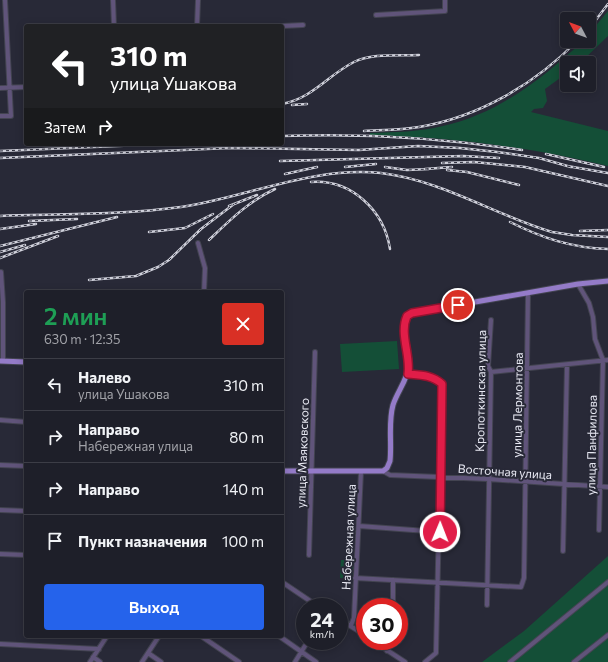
<!DOCTYPE html>
<html lang="ru">
<head>
<meta charset="utf-8">
<style>
	body { margin:0; font-family:Commissioner,sans-serif; background:#2b2c35; color:#f1f3f6; height:100vh; display:flex; flex-direction:column; font-size:15px; white-space:nowrap }
	* { box-sizing:border-box; margin:0 }
	p { font-size:13px; color:#a1a2a8 }
	.icon { flex:none; width:22px; height:22px; fill:none; stroke:currentColor; stroke-width:2; stroke-linecap:round; stroke-linejoin:round }
	.map { position:relative; flex:1; overflow:hidden }
	.drawer { position:absolute; left:24px; top:290px; width:260px; height:348px; display:flex; flex-direction:column; background:#1e1f29; border-radius:4px; box-shadow:0 2px 10px #0003,0 0 0 1px #3c3d46 }
	.drawer>* { flex:none }
	.hud { position:absolute; left:24px; top:24px; width:260px; height:122px; border-radius:4px; box-shadow:0 2px 10px #0003,0 0 0 1px #3c3d46; background:#202124; color:#fff; overflow:hidden }
	.needle { width:26px; rotate:311deg }
	.fabs { position:absolute; left:560px; top:12px; display:grid; gap:8px }
	.fabs a { display:grid; place-items:center; width:36px; height:36px; border-radius:4px; background:#1e1f29; box-shadow:0 2px 10px #0003,0 0 0 1px #3c3d46; font-size:20px }
	.speed { position:absolute; left:296px; top:598px; display:flex; gap:8px; font-size:20px; font-weight:700; text-align:center }
	.speed>* { display:grid; place-content:center; width:52px; height:52px; border-radius:50%; background:#1e1f29; box-shadow:0 2px 10px #0003,0 0 0 1px #3c3d46; line-height:1 }
	.speed small { font-size:10px; font-weight:400 }
	.speed .limit { border:6px solid #d22; background:#fff; color:#111 }
	.pin { position:absolute; display:grid; place-items:center; width:34px; height:34px; color:#fff; margin:-17px; border:2px solid #fff; border-radius:50%; box-shadow:0 1px 4px #0007 }
	.me { position:absolute; width:44px; margin:-22px; rotate:1deg; stroke-linejoin:round; filter:drop-shadow(0 0 3px #0008) }
	.turn { display:flex; align-items:center; gap:14px; height:84px; padding:0 20px; font-size:18px }
	.turn .icon { width:52px; height:52px; stroke-width:2.5 }
	.turn b { display:block; font-size:28px; line-height:34px }
	.then { display:flex; align-items:center; height:38px; padding:0 20px; background:#0003; gap:8px; font-size:15px }
	.round { display:grid; place-items:center; flex:none; width:42px; height:42px; border-radius:4px; background:#2b2c35 }
	.headline { display:flex; align-items:center; justify-content:space-between; height:68px; padding:0 20px }
	h1 { font-size:24px; font-weight:600; line-height:30px; color:#1e9e55 }
	.action { display:flex; gap:8px; margin-top:auto; padding:8px 20px }
	.action a { flex:1; height:46px; border-radius:4px; background:#2563eb; color:#fff; font-size:16px; font-weight:600; line-height:46px; text-align:center }
	ul { padding:0; list-style:none }
	li { display:flex; align-items:center; gap:12px; height:52px; padding:0 20px; border-top:1px solid #3c3d46 }
	li div { flex:1 }
	li b { display:block; font-size:15px }
	li em { font-style:normal }
	.map>svg:first-child { display:block }
	.green { fill:#144f37 }
	.lines { fill:none; stroke-linecap:round; stroke-linejoin:round }
	.minor-casing { stroke:#434451; stroke-width:6 }
	.major-casing { stroke:#434451; stroke-width:7 }
	.minor { stroke:#60547a; stroke-width:4 }
	.major { stroke:#947bc8; stroke-width:5 }
	.rail-casing { stroke:#d0d1db; stroke-width:2.5 }
	.rail { stroke:#282937; stroke-width:1; stroke-dasharray:3; stroke-linecap:butt }
	.route-casing { stroke:#92132f; stroke-width:10 }
	.route { stroke:#e11d48; stroke-width:7 }
	.labels { text-anchor:middle; dominant-baseline:central; stroke-width:4; stroke-linejoin:round; paint-order:stroke }
	.street-label { font-size:12px; fill:#e8e9f3; stroke:#282937 }
</style>
</head>
<body>
<div class="map">
<svg width="608" height="662" viewBox="0 0 608 662">
	<rect width="100%" height="100%" fill="#282937"/>
	<path class="green" d="M 608,11 L 608,36 L 580,63 L 567,63 L 567,73 L 545,89 L 547,101 L 543,108 L 534,109 L 531,112 L 608,131 L 608,166 C 530,147 451,137 370,135 L 370,133 C 395,132 419,132 443,126 C 498,114 543,78 583,41 L 589,41 L 589,34 Z
		M 397,341 L 399,369 L 342,372 L 340,344 Z
		M 608,556 L 608,662 L 482,662 L 524,631 Z
		M 341,560 L 354,560 L 352,579 L 340,578 Z"/>
	<g class="lines">
		<g class="minor-casing">
			<path id="minor" d="M 113,0 L 114,26
				M 376,15 L 445,11 L 445,0
				M 197,26 L 198,0
				M 282,26 L 303,25
				M 0,88 L 26,87
				M 0,116 L 11,116 L 5,0
				M 198,243 L 205,268 L 204,292
				M 1,272 L 3,302 L 3,361
				M 578,284 L 589,303 L 593,317 L 595,339 L 603,360 L 599,530
				M 491,372 L 608,360
				M 408,374 C 421,375 432,375 442,384 L 436,653 L 425,662
				M 0,420 L 26,422
				M 0,465 L 26,466
				M 383,471 L 390,475 L 488,479 L 608,487
				M 0,510 L 26,511
				M 359,526 L 440,532
				M 563,551 L 567,365
				M 0,554 L 26,555
				M 309,555 L 315,352
				M 355,578 L 521,587 L 524,578 L 528,294
				M 282,582 L 319,607
				M 487,605 L 491,372 L 488,366 L 491,320
				M 393,607 L 393,580
				M 339,619 L 365,635
				M 351,625 L 354,618 L 361,472
				M 201,636 L 239,662
				M 279,636 L 316,662
				M 373,641 L 405,662
				M 0,644 L 99,649
				M 387,651 L 392,641
				M 148,653 L 161,662
				M 93,657 L 100,662
				M 90,662 L 107,636
				M 142,662 L 159,636
				M 295,662 L 308,641
				M 510,662 L 608,582
				M 574,662 L 608,635"/>
		</g>
		<g class="major-casing">
			<path id="major" d="M 0,361 L 26,362
				M 282,471 L 383,471 L 387,468 L 390,461 C 392,443 388,423 393,405 C 397,392 408,379 409,365 C 410,349 400,331 407,316 L 412,313 L 578,284 L 608,281"/>
		</g>
		<use href="#minor" class="minor"/>
		<use href="#major" class="major"/>
		<g class="rail-casing">
			<path id="rail" d="M 589,29 L 608,4
				M 282,104 C 313,98 328,75 354,62 C 372,53 398,56 419,55
				M 292,105 L 307,104
				M 364,131 C 382,130 401,130 419,127 C 479,117 535,84 577,41
				M 282,136 C 362,133 443,138 522,150
				M 0,151 L 165,144
				M 546,154 L 604,167
				M 0,158 L 230,148 L 359,150 L 418,146 L 460,148 L 497,152 L 539,158 L 571,167
				M 280,161 L 463,156 L 499,158
				M 442,163 L 474,162 L 525,167 L 608,186
				M 567,166 L 608,173
				M 345,167 L 376,164
				M 385,167 L 407,170 L 429,169
				M 425,169 L 452,167
				M 447,170 L 467,172 L 519,185
				M 285,174 L 317,167
				M 311,182 C 351,179 384,210 390,249
				M 229,206 L 257,195
				M 0,216 C 60,214 122,215 181,207 C 247,197 313,166 381,173 C 441,180 495,215 552,232 L 572,235 L 608,237
				M 29,221 L 77,219
				M 510,222 C 542,238 572,248 608,249
				M 0,229 L 36,224
				M 580,231 L 608,230
				M 149,232 L 185,228 L 213,214
				M 209,240 C 230,220 249,201 275,189
				M 0,246 L 117,217
				M 0,252 L 25,245
				M 0,258 L 58,236
				M 89,280 L 136,276 L 158,267 L 169,260 L 201,229 L 234,204"/>
		</g>
		<use href="#rail" class="rail"/>
	</g>
	<g class="lines">
		<g class="route-casing">
			<path id="route" d="M 440,532 L 442,384 C 432,375 421,375 408,374 C 411,355 399,334 407,316 L 412,313 L 458,305"/>
		</g>
		<use href="#route" class="route"/>
	</g>
	<g class="labels">
		<g class="street-label">
			<text transform="translate(480 391) rotate(-89)">Кропоткинская улица</text>
			<text transform="translate(517 405) rotate(-89)">улица Лермонтова</text>
			<text transform="translate(591 445) rotate(-89)">улица Панфилова</text>
			<text transform="translate(302 453) rotate(-88)">улица Маяковского</text>
			<text transform="translate(505 471) rotate(4)">Восточная улица</text>
			<text transform="translate(348 537) rotate(-87)">Набережная улица</text>
		</g>
	</g>
</svg>
<div class="fabs">
<a><svg class="needle" viewBox="-14 -14 28 28"><path d="M0-13l5 13h-10z" fill="#e53935"/><path d="M0 13l5-13h-10z" fill="#a1a2a8"/></svg></a>
<a><svg class="icon" aria-label="sound" viewBox="0 0 24 24"><path d="M4 9h4l5-4v14l-5-4H4zM17 9q2 3 0 6"/></svg></a>
</div>
<div class="speed"><div>24<small>km/h</small></div><div class="limit">30</div></div>
<div class="pin" style="left:458px;top:305px;background:#d93025"><svg class="icon" aria-label="arrive" viewBox="0 0 24 24"><path d="M6 21V4h12l-3 4 3 4H6"/></svg></div>
<svg class="me" style="left:440px;top:532px" viewBox="-20 -20 40 40"><circle r="17" fill="#e11d48" stroke="#fff" stroke-width="3"/><path d="M0-11L8 9 0 5-8 9z" fill="#fff"/></svg>
<div class="hud">
<div class="turn"><svg class="icon" aria-label="left" viewBox="0 0 24 24"><path d="M17 20v-9H6M10 6l-5 5 5 5"/></svg><div><b>310 m</b>улица Ушакова</div></div>
<div class="then">Затем<svg class="icon" aria-label="right" viewBox="0 0 24 24"><path d="M7 20v-9h11M14 6l5 5-5 5"/></svg></div>
</div>
<section class="drawer">
<div class="headline"><div><h1>2 мин</h1><p>630 m · 12:35</p></div><a class="round" style="background:#d93025;color:#fff"><svg class="icon" aria-label="close" viewBox="0 0 24 24"><path d="M6 6l12 12M18 6L6 18"/></svg></a></div>
<ul>
<li><svg class="icon" aria-label="left" viewBox="0 0 24 24"><path d="M17 20v-9H6M10 6l-5 5 5 5"/></svg><div><b>Налево</b><p>улица Ушакова</p></div><em>310 m</em></li>
<li><svg class="icon" aria-label="right" viewBox="0 0 24 24"><path d="M7 20v-9h11M14 6l5 5-5 5"/></svg><div><b>Направо</b><p>Набережная улица</p></div><em>80 m</em></li>
<li><svg class="icon" aria-label="right" viewBox="0 0 24 24"><path d="M7 20v-9h11M14 6l5 5-5 5"/></svg><div><b>Направо</b></div><em>140 m</em></li>
<li><svg class="icon" aria-label="arrive" viewBox="0 0 24 24"><path d="M6 21V4h12l-3 4 3 4H6"/></svg><div><b>Пункт назначения</b></div><em>100 m</em></li>
</ul>
<div class="action"><a>Выход</a></div>
</section>
</div>
</body>
</html>
